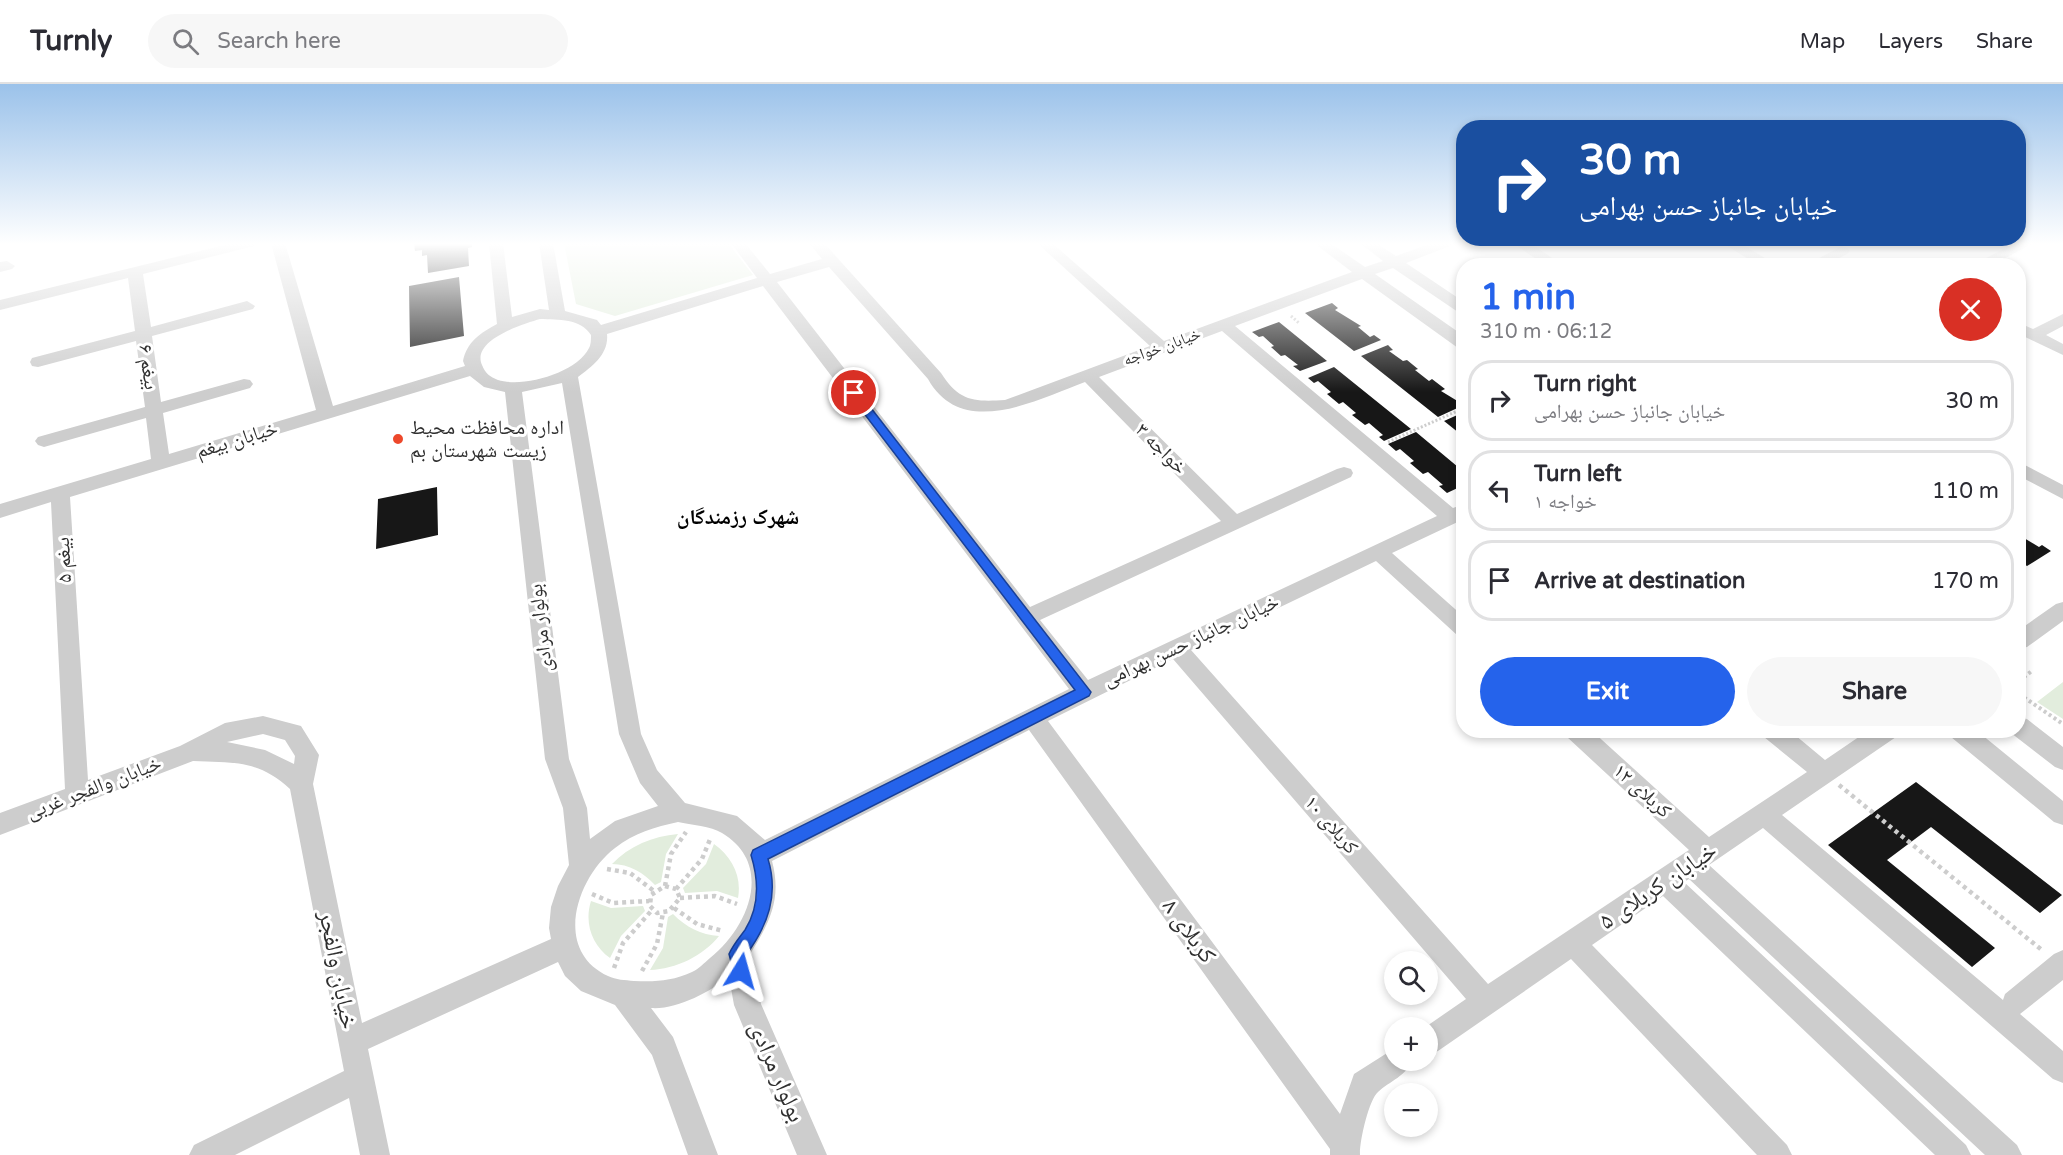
<!DOCTYPE html>
<html lang="en">
<head>
<meta charset="utf-8">
<style>
	body { margin:0; font-family:"Varela Round","Noto Naskh Arabic",sans-serif; background:#f7f7f7; color:#2b2b33; height:100vh; display:flex; flex-direction:column; font-size:22px; white-space:nowrap }
	* { box-sizing:border-box; margin:0 }
	p { font-size:20px; color:#7c7c81 }
	.icon { flex:none; width:33px; height:33px; fill:none; stroke:currentColor; stroke-width:2; stroke-linecap:round; stroke-linejoin:round }
	.map { position:relative; flex:1; overflow:hidden }
	.panel { position:absolute; left:1456px; top:174px; width:570px; height:480px; display:flex; flex-direction:column; background:#fff; border-radius:24px; box-shadow:0 3px 9px #0003 }
	.panel>* { flex:none }
	.guide { position:absolute; left:1456px; top:36px; width:570px; height:126px; border-radius:24px; box-shadow:0 3px 9px #0003; background:#1a4fa0; color:#fff; overflow:hidden }
	.controls { position:absolute; left:1384px; top:867px; display:grid; gap:12px }
	.controls a { display:grid; place-items:center; width:54px; height:54px; border-radius:50%; background:#fff; box-shadow:0 3px 9px #0003; font-size:30px }
	.pin { position:absolute; display:grid; place-items:center; width:51px; height:51px; color:#fff; margin:-26px; border:3px solid #fff; border-radius:50%; box-shadow:0 2px 6px #0007 }
	.me { position:absolute; width:66px; margin:-33px; rotate:8deg; stroke-linejoin:round; filter:drop-shadow(0 0 4px #0008) }
	.turn { display:flex; align-items:center; gap:21px; height:126px; padding:0 24px; font-size:27px }
	.turn .icon { width:78px; height:78px; stroke-width:2.5 }
	.turn b { display:block; font-size:42px; line-height:51px }
	.round { display:grid; place-items:center; flex:none; width:63px; height:63px; border-radius:32px; background:#f7f7f7 }
	.summary { display:flex; align-items:center; justify-content:space-between; height:102px; padding:0 24px }
	h1 { font-size:36px; font-weight:800; line-height:45px; color:#2563eb }
	.primary-button { display:flex; gap:12px; margin-top:auto; padding:12px 24px }
	.primary-button a { flex:1; height:69px; border-radius:36px; background:#2563eb; color:#fff; font-size:24px; font-weight:800; line-height:69px; text-align:center }
	.primary-button a+a { background:#f7f7f7; color:#2b2b33 }
	ul { padding:0; list-style:none }
	li { display:flex; align-items:center; gap:18px; height:81px; margin:0 12px 9px; padding:0 12px; border:3px solid #e1e1e2; border-radius:24px }
	li div { flex:1 }
	li b { display:block; font-size:22px }
	li em { font-style:normal }
	header { display:flex; align-items:center; gap:36px; box-sizing:border-box; height:84px; padding:0 30px; background:#fff; border-bottom:2px solid #e1e1e2 }
	header strong { font-size:28px }
	nav { display:flex; gap:33px; margin-inline-start:auto; font-size:21px }
	.search { width:420px; height:54px; background:#f7f7f7; display:flex; align-items:center; gap:15px; box-sizing:border-box; padding:0 21px; border-radius:33px; color:#7c7c81; font-size:22px }
	.map>svg:first-child { display:block }
	.green { fill:#e2eddd }
	.building { fill:#171717 }
	.lines { fill:none; stroke-linecap:round; stroke-linejoin:round }
	.path-far2 { stroke:#cdcdcd; stroke-width:3; stroke-dasharray:2 2; stroke-linecap:butt }
	.path-far1 { stroke:#cdcdcd; stroke-width:4; stroke-dasharray:3 3; stroke-linecap:butt }
	.path { stroke:#cdcdcd; stroke-width:4.5; stroke-dasharray:4 4; stroke-linecap:butt }
	.minor { fill:#cdcdcd; fill-rule:evenodd }
	.route { fill:#2563eb; stroke:#184099; stroke-width:1.5 }
	.poi-dot { fill:#ed482b; stroke:#fff; stroke-width:2 }
	.labels { text-anchor:middle; dominant-baseline:central; stroke-width:6; stroke-linejoin:round; paint-order:stroke }
	.far-street-label { font-size:16px; fill:#303030; stroke:#fff }
	.street-label { font-size:20px; fill:#303030; stroke:#fff }
	.poi-label { font-size:20px; fill:#303030; stroke:#fff; text-anchor:start }
	.neighbourhood-label { font-size:21px; font-weight:bold; fill:#000; stroke:#fff }
	.near-street-label { font-size:24px; fill:#303030; stroke:#fff }
</style>
</head>
<body>
<header>
<strong>Turnly</strong>
<div class="search"><svg class="icon" aria-label="search" viewBox="0 0 24 24"><circle cx="10" cy="10" r="6"/><path d="M15 15l6 6"/></svg>Search here</div>
<nav><a>Map</a><a>Layers</a><a>Share</a></nav>
</header>
<div class="map">
<svg width="2063" height="1071" viewBox="0 0 2063 1071">
	<rect width="100%" height="100%" fill="#fff"/>
	<path class="green" d="M 564,159 L 728,159 L 753,191 L 615,232 L 576,220 Z
		M 2063,598 L 2063,635 L 2037,618 Z
		M 678,750 L 666,770 L 661,798 L 655,801 C 644,789 629,780 612,780 C 629,762 653,752 678,750 Z
		M 714,760 C 732,773 742,792 738,814 L 717,807 L 685,809 L 683,804 L 706,780 Z
		M 591,817 L 611,824 L 643,822 L 645,827 L 621,852 L 610,874 C 592,861 584,839 591,817 Z
		M 673,830 C 686,843 701,851 719,852 C 703,872 676,885 650,886 L 663,864 L 668,833 Z"/>
	<path class="building" d="M 414,159 L 472,159 L 472,163 L 468,164 L 469,182 L 428,189 L 427,171 L 422,172 L 422,166 L 415,167 Z
		M 459,193 L 464,252 L 410,263 L 409,202 Z
		M 1332,219 L 1338,224 L 1335,226 L 1361,242 L 1358,243 L 1370,253 L 1374,251 L 1381,256 L 1354,267 L 1305,229 Z
		M 1279,238 L 1327,277 L 1300,287 L 1293,282 L 1298,281 L 1285,271 L 1281,272 L 1271,263 L 1274,262 L 1263,252 L 1259,253 L 1252,248 Z
		M 1388,261 L 1393,266 L 1389,267 L 1403,277 L 1407,276 L 1418,285 L 1415,286 L 1429,297 L 1432,295 L 1445,305 L 1441,307 L 1464,321 L 1438,333 L 1361,272 Z
		M 1334,283 L 1411,345 L 1384,357 L 1379,353 L 1383,351 L 1369,339 L 1365,341 L 1352,331 L 1356,329 L 1343,318 L 1339,320 L 1327,310 L 1331,308 L 1318,297 L 1314,299 L 1308,294 Z
		M 1464,328 L 1464,353 L 1444,337 Z
		M 1416,348 L 1464,388 L 1464,401 L 1447,409 L 1439,402 L 1443,401 L 1428,388 L 1423,390 L 1410,379 L 1414,377 L 1400,365 L 1396,367 L 1388,360 Z
		M 437,403 L 438,451 L 376,465 L 378,415 Z
		M 2019,451 L 2039,463 L 2042,461 L 2051,467 L 2027,482 L 2019,477 Z
		M 1916,698 L 2062,811 L 2040,829 L 1931,743 L 1887,776 L 1995,864 L 1972,883 L 1828,761 Z"/>
	<g class="lines">
		<path class="path-far2" d="M 1291,232 L 1299,239
			M 1388,358 L 1464,324"/>
		<path class="path-far1" d="M 2019,597 L 2033,586
			M 2019,610 L 2063,640"/>
		<path class="path" d="M 1839,701 L 2043,867
			M 607,785 L 630,789 L 654,807
			M 665,802 L 671,770 L 686,748
			M 665,802 L 676,805 L 680,814 L 669,827 L 657,829 L 650,822 L 651,811 Z
			M 676,805 L 702,775 L 711,753
			M 592,810 L 613,819 L 649,817
			M 680,814 L 715,812 L 737,820
			M 674,824 L 697,840 L 723,847
			M 614,884 L 623,859 L 652,826
			M 642,887 L 657,860 L 663,829"/>
		<path class="minor" d="M 233,159 L 256,159 L 254,162 L 143,190 L 151,243 L 247,217 L 255,222 L 253,225 L 152,252 L 161,318 L 244,295 L 250,296 L 253,300 L 250,304 L 163,329 L 169,370 L 316,326 L 271,159 L 285,159 L 333,322 L 465,282 L 463,277 C 467,258 480,249 497,240 L 489,159 L 503,159 L 512,233 L 540,225 L 549,226 L 539,159 L 553,159 L 565,227 L 597,236 L 601,241 L 757,194 L 731,159 L 745,159 L 770,190 L 822,175 L 809,159 L 824,159 L 941,289 C 959,317 973,318 1005,316 L 1150,262 L 1037,159 L 1052,159 L 1164,257 L 1352,188 L 1314,159 L 1330,159 L 1365,183 L 1383,177 L 1360,159 L 1376,159 L 1396,172 L 1432,159 L 1452,159 L 1450,162 L 1406,179 L 1464,218 L 1464,230 L 1458,228 L 1393,184 L 1375,190 L 1464,252 L 1464,265 L 1458,264 L 1362,195 L 1235,242 L 1453,424 L 1464,420 L 1464,435 L 1392,469 L 1464,533 L 1464,553 L 1457,551 L 1376,477 L 1191,566 L 1488,900 L 1689,766 L 1567,653 L 1564,646 L 1591,646 L 1709,753 L 1807,688 L 1764,653 L 1761,646 L 1789,646 L 1825,676 L 1869,646 L 1899,646 L 1896,653 L 1782,731 L 2003,916 L 2005,910 L 2054,870 L 2063,866 L 2063,896 L 2020,930 L 2063,967 L 2063,999 L 2053,995 L 1763,744 L 1709,781 L 2017,1061 L 2022,1071 L 1985,1071 L 1689,795 L 1684,798 L 1966,1061 L 1971,1071 L 1935,1071 L 1663,812 L 1592,861 L 1787,1061 L 1792,1071 L 1757,1071 L 1571,875 L 1438,967 L 1428,971 L 1428,944 L 1424,944 L 1466,915 L 1173,575 L 1048,637 L 1340,1030 L 1354,990 L 1395,964 L 1395,976 L 1413,976 C 1406,992 1390,997 1378,1008 C 1369,1015 1359,1059 1360,1071 L 1330,1071 L 1330,1065 L 1029,646 L 772,777 C 782,815 770,838 750,870 L 761,920 L 827,1071 L 797,1071 L 734,921 L 729,893 C 710,908 676,926 651,924 L 673,953 L 718,1071 L 688,1071 L 652,971 L 615,921 L 581,907 L 565,892 L 558,878 L 368,965 L 390,1071 L 360,1071 L 349,1014 L 235,1071 L 189,1071 L 194,1061 L 344,987 L 290,705 C 257,675 233,679 193,677 L 0,751 L 0,729 L 65,705 L 51,418 L 0,434 L 0,420 L 151,375 L 146,334 L 44,363 L 38,361 L 35,357 L 38,353 L 145,323 L 136,257 L 38,283 L 32,282 L 30,278 L 32,274 L 135,247 L 128,194 L 0,226 L 0,216 ZM 829,183 L 928,295 C 962,356 1036,316 1085,298 L 1221,437 L 1030,523 L 777,198 ZM 763,202 L 1069,605 L 765,756 L 737,732 L 685,719 L 657,686 L 641,650 L 578,293 C 593,282 609,270 607,250 ZM 540,235 C 559,236 580,234 591,251 C 591,255 591,261 589,264 C 577,289 523,304 498,296 C 490,293 485,289 482,281 C 471,256 523,240 540,235 ZM 1222,247 L 1437,432 L 1088,596 L 1040,536 L 1351,393 L 1353,389 L 1351,385 L 1344,383 L 1337,385 L 1237,430 L 1099,293 ZM 470,292 L 484,303 L 505,308 L 545,675 L 563,724 L 569,781 L 558,802 L 551,823 L 549,844 L 551,855 L 362,939 L 313,700 L 319,671 L 301,642 L 263,632 L 225,639 L 180,662 L 88,696 L 70,413 ZM 562,299 L 619,650 L 640,699 L 658,722 L 615,737 L 590,755 L 587,724 L 569,675 L 522,308 ZM 263,650 L 285,656 L 295,672 L 294,680 L 265,666 L 227,658 ZM 678,738 C 691,741 711,742 722,749 C 775,781 748,844 710,874 C 704,879 699,885 692,888 C 672,897 656,898 634,897 C 625,896 616,896 608,892 C 552,866 577,793 615,764 C 634,749 655,743 678,738 Z
			M 1513,159 L 1530,159 L 1564,182 L 1546,182 Z
			M 1723,159 L 1740,159 L 1778,182 L 1759,182 Z
			M 2015,159 L 2033,159 L 1991,182 L 1971,182 Z
			M 1842,162 L 1847,164 L 1850,167 L 1847,170 L 1824,182 L 1804,182 Z
			M 7,177 L 15,182 L 12,185 L 0,188 L 0,178 Z
			M 2063,230 L 2063,242 L 2046,251 L 2063,260 L 2063,271 L 2019,250 L 2019,239 L 2033,245 Z
			M 2019,378 L 2063,401 L 2063,415 L 2019,392 Z
			M 2063,518 L 2063,537 L 2027,563 L 2019,565 L 2019,546 L 2056,520 Z
			M 2019,633 L 2027,635 L 2063,663 L 2063,686 L 2055,683 L 2011,649 L 2010,646 L 2019,646 Z
			M 1948,646 L 1976,646 L 2063,717 L 2063,741 L 2054,738 L 1951,653 Z"/>
	</g>
	<linearGradient id="sky" x2="0" y2="1"><stop stop-color="#9bc2ea"/><stop offset="0.52" stop-color="#fff"/><stop offset="1" stop-color="#fff" stop-opacity="0"/></linearGradient>
	<rect width="2063" height="308" fill="url(#sky)"/>
	<path class="route" d="M 854,305 L 857,306 L 1091,608 L 1089,612 L 768,775 C 779,811 768,841 746,871 L 749,887 L 747,893 L 741,895 L 735,893 L 729,870 C 733,861 739,854 745,846 C 760,822 759,797 751,771 L 753,766 L 1075,606 L 850,311 L 850,306 Z"/>
	<circle class="poi-dot" cx="398" cy="355" r="6"/>
	<g class="labels">
		<g class="far-street-label">
			<text transform="translate(1162 263) rotate(-20)">خیابان خواجه</text>
		</g>
		<g class="street-label">
			<text transform="translate(148 283) rotate(82)">بیغم ۶</text>
			<text transform="translate(237 356) rotate(-17)">خیابان بیغم</text>
			<text transform="translate(1161 365) rotate(45)">خواجه ۳</text>
			<text transform="translate(64 476) rotate(-93)">بیغم ۵</text>
			<text transform="translate(541 544) rotate(-97)">بولوار مرادی</text>
			<text transform="translate(1191 557) rotate(-25)">خیابان جانباز حسن بهرامی</text>
			<text transform="translate(94 704) rotate(-21)">خیابان والفجر غربی</text>
			<text transform="translate(1642 707) rotate(42)">کربلای ۱۲</text>
			<text transform="translate(1331 741) rotate(49)">کربلای ۱۰</text>
		</g>
		<g class="poi-label">
			<text x="410" y="344">اداره محافظت محیط<tspan x="410" dy="23">زیست شهرستان بم</tspan></text>
		</g>
		<g class="neighbourhood-label">
			<text x="738" y="433">شهرک رزمندگان</text>
		</g>
		<g class="near-street-label">
			<text transform="translate(1658 802) rotate(-34)">خیابان کربلای ۵</text>
			<text transform="translate(1189 847) rotate(54)">کربلای ۸</text>
			<text transform="translate(338 886) rotate(79)">خیابان والفجر</text>
			<text transform="translate(777 988) rotate(67)">بولوار مرادی</text>
		</g>
	</g>
</svg>
<div class="controls">
<a><svg class="icon" aria-label="search" viewBox="0 0 24 24"><circle cx="10" cy="10" r="6"/><path d="M15 15l6 6"/></svg></a>
<a>+</a>
<a>−</a>
</div>
<div class="pin" style="left:854px;top:309px;background:#d93025"><svg class="icon" aria-label="arrive" viewBox="0 0 24 24"><path d="M6 21V4h12l-3 4 3 4H6"/></svg></div>
<svg class="me" style="left:741px;top:887px" viewBox="-20 -20 40 40"><path d="M0-17L14 15 0 8-14 15z" fill="#2563eb" stroke="#fff" stroke-width="4"/></svg>
<div class="guide">
<div class="turn"><svg class="icon" aria-label="right" viewBox="0 0 24 24"><path d="M7 20v-9h11M14 6l5 5-5 5"/></svg><div><b>30 m</b>خیابان جانباز حسن بهرامی</div></div>
</div>
<section class="panel">
<div class="summary"><div><h1>1 min</h1><p>310 m · 06:12</p></div><a class="round" style="background:#d93025;color:#fff"><svg class="icon" aria-label="close" viewBox="0 0 24 24"><path d="M6 6l12 12M18 6L6 18"/></svg></a></div>
<ul>
<li><svg class="icon" aria-label="right" viewBox="0 0 24 24"><path d="M7 20v-9h11M14 6l5 5-5 5"/></svg><div><b>Turn right</b><p>خیابان جانباز حسن بهرامی</p></div><em>30 m</em></li>
<li><svg class="icon" aria-label="left" viewBox="0 0 24 24"><path d="M17 20v-9H6M10 6l-5 5 5 5"/></svg><div><b>Turn left</b><p>خواجه ۱</p></div><em>110 m</em></li>
<li><svg class="icon" aria-label="arrive" viewBox="0 0 24 24"><path d="M6 21V4h12l-3 4 3 4H6"/></svg><div><b>Arrive at destination</b></div><em>170 m</em></li>
</ul>
<div class="primary-button"><a>Exit</a><a>Share</a></div>
</section>
</div>
</body>
</html>
